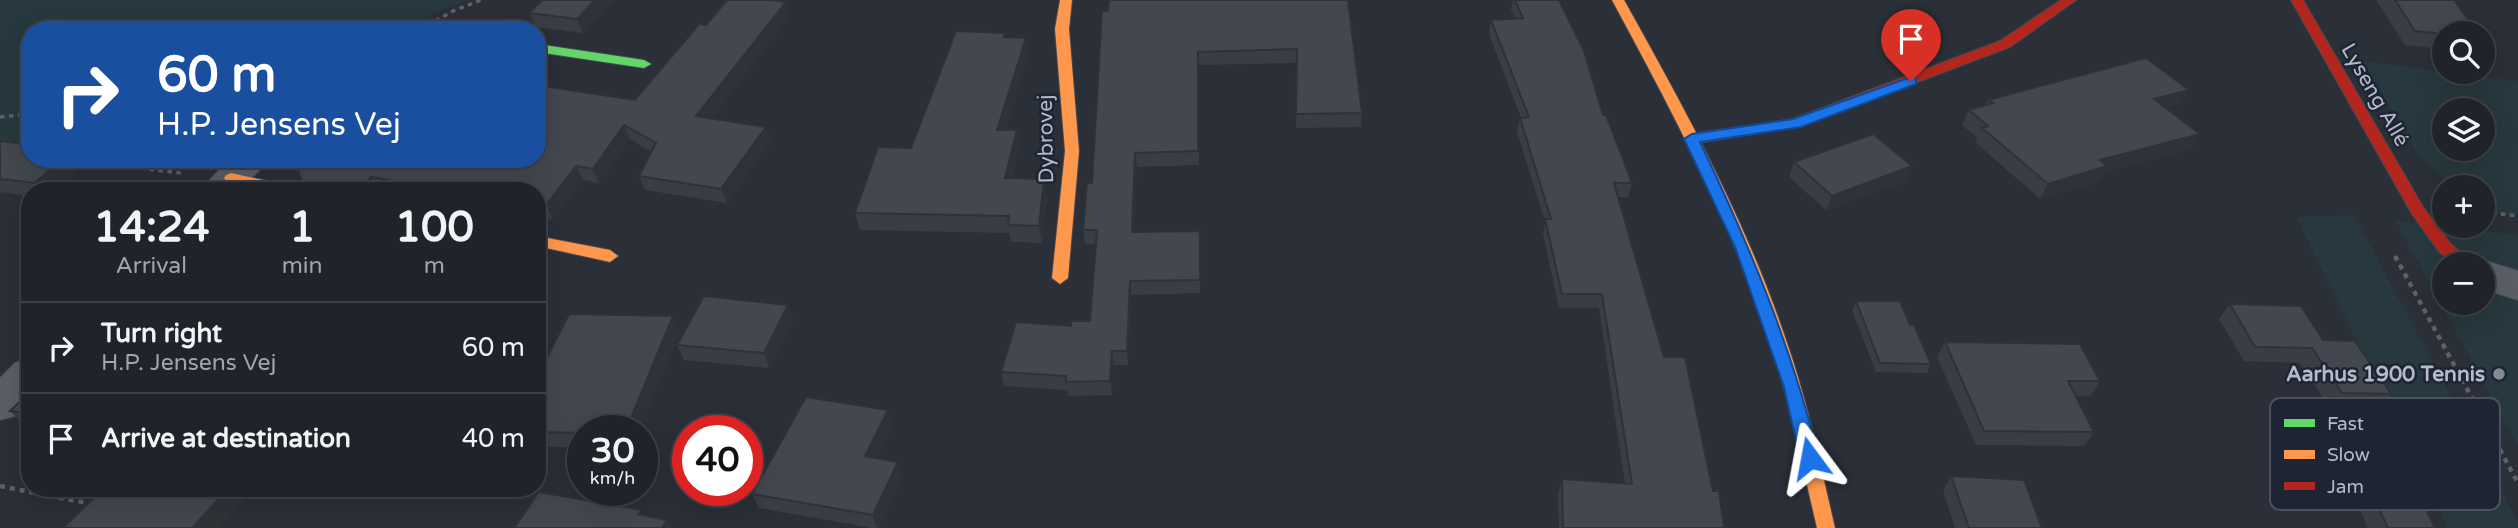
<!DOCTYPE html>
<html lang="en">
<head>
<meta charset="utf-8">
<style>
	body { margin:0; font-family:"Varela Round",sans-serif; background:#282b32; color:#f1f3f6; height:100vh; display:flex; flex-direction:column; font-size:26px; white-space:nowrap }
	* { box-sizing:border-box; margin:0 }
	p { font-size:23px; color:#a2a4a8 }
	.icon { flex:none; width:38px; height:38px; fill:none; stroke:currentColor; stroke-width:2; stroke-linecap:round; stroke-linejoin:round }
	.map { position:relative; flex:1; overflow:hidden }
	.sheet { position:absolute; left:21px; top:182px; width:525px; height:315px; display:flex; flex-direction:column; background:#20232a; border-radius:28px; box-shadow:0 7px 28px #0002,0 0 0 2px #3d4047 }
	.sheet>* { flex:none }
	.hud { position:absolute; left:21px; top:21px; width:525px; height:147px; border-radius:28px; box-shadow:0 7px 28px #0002,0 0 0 2px #3d4047; background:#1a4fa0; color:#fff; overflow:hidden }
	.controls { position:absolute; left:2432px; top:21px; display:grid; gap:14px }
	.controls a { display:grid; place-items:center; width:63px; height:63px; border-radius:50%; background:#20232a; box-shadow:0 7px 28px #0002,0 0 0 2px #3d4047; font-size:35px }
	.speed { position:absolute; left:567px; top:415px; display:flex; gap:14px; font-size:35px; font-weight:700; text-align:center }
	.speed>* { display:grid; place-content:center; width:91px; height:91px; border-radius:50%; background:#20232a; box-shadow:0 7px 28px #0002,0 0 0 2px #3d4047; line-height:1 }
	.speed small { font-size:18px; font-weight:400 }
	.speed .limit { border:10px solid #d22; background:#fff; color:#111 }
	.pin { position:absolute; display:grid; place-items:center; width:60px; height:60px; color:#fff; margin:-72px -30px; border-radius:50% 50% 50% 0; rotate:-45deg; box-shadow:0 0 7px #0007 }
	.pin .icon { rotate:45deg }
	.me { position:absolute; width:77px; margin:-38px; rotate:347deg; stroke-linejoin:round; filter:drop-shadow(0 0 5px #0008) }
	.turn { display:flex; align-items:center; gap:24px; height:147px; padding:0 21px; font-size:32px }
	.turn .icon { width:91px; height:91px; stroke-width:2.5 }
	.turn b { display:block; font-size:49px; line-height:60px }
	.eta { display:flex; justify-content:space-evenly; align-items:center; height:119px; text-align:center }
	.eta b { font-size:42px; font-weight:800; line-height:49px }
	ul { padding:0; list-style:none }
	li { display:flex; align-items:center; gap:21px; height:91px; padding:0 21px; border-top:2px solid #3d4047 }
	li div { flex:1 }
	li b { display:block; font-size:26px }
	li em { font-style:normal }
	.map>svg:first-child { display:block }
	.green { fill:#27393e; fill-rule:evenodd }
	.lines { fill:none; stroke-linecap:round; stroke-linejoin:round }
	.street-casing { stroke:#464a51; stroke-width:2 }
	.fast-casing { stroke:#464a51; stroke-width:2 }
	.slow-casing { stroke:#464a51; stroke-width:2 }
	.jam-casing { stroke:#464a51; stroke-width:2 }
	.path-far1 { stroke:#5d626a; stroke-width:3.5; stroke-dasharray:4.5 4.5; stroke-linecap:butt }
	.path { stroke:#5d626a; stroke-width:4.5; stroke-dasharray:5 5; stroke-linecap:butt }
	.street { fill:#5a5e66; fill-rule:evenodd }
	.fast { fill:#63d668; fill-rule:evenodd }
	.slow { fill:#ff974d; fill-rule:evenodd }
	.jam { fill:#b3261e; fill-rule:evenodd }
	.wall { fill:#3a3d44 }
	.shaded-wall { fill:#2f3237 }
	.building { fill:#43474f; stroke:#2f3237; stroke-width:2 }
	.route { fill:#1a73e8; stroke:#114b97; stroke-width:2 }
	.poi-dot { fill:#848996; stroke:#1d2433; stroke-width:2.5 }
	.labels { text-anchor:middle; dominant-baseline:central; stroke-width:5; stroke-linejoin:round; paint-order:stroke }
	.street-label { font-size:21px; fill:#b5bac9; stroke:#1d2433 }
	.poi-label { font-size:21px; font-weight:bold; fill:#b5bac9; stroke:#1d2433; text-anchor:end }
	.key { fill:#1d2433; stroke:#4b5160; stroke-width:2 }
	.key-label { font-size:19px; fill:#b5bac9 }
</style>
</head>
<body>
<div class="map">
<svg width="2518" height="528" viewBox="0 0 2518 528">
	<rect width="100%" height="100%" fill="#2a2f38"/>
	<path class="green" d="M 0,0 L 467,0 L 394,30 L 30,30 L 30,149 L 0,146 Z
		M 2363,61 L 2518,81 L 2518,216 L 2483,212 L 2483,187 L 2453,187 L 2415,150 ZM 2483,110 L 2483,149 L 2445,149 L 2445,110 Z
		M 113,159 L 229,159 L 221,166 Z
		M 2354,215 L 2518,522 L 2518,528 L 2448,528 L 2296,217 Z
		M 2395,220 L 2518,235 L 2518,445 ZM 2445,264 L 2483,264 L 2483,303 L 2445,303 Z"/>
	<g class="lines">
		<g class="street-casing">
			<path id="street" d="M 230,159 L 270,159 L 239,191 L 199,191 Z
				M 2483,260 L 2518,271 L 2518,300 L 2483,289 L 2483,264 L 2469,264 Z
				M 30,358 L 30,401 L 15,416 L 0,420 L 0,378 L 15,363 Z"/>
		</g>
		<g class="fast-casing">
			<path id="fast" d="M 537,44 L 644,60 L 651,64 L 644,68 L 537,52 Z"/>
		</g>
		<g class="slow-casing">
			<path id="slow" d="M 1060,0 L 1072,0 L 1069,29 L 1079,151 L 1068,278 L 1060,284 L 1052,278 L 1065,151 L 1055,29 Z
				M 1612,0 L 1624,0 C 1685,109 1745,219 1785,337 C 1807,399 1820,464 1835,528 L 1817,528 C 1802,464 1789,399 1769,337 C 1729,219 1671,109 1612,0 Z
				M 231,173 L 291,186 L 298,191 L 267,191 L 226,181 L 224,178 L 226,175 Z
				M 537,236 L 610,250 L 618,256 L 610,262 L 537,246 Z"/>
		</g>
		<g class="jam-casing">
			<path id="jam" d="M 2061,0 L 2076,0 L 2010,47 L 1801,126 L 1692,144 L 1685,139 L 1692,134 L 1793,119 L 2000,41 Z
				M 2291,0 L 2303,0 L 2423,207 L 2451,244 L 2474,264 L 2456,264 L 2439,252 L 2412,214 Z"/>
		</g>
		<path class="path-far1" d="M 420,30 L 453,11 L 481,0
			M 0,117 L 30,114
			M 78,161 L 181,173
			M 2483,212 L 2518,216"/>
		<path class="path" d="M 2395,256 L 2518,483
			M 0,486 L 92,504"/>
		<use href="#street" class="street"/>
		<use href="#fast" class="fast"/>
		<use href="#slow" class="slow"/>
		<use href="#jam" class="jam"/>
	</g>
	<path class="wall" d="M 542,0 L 614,0 L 583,33 L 536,27 L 529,13 Z
		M 1348,0 L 1362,113 L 1361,127 L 1296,128 L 1297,63 L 1199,65 L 1199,165 L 1137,167 L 1134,232 L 1200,245 L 1200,293 L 1131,295 L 1128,365 L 1113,365 L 1112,395 L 1068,396 L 1067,390 L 1004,386 L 1001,372 L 1071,326 L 1090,321 L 1096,244 L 1085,244 L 1083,230 L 1092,183 L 1102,11 Z
		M 1513,0 L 1559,0 L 1603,115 L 1632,183 L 1628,197 L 1618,197 L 1664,357 L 1713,491 L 1724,528 L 1559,528 L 1558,493 L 1562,479 L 1625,484 L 1599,308 L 1559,308 L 1543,234 L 1545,222 L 1517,132 L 1520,118 L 1521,118 L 1489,34 L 1491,20 L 1515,18 L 1511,10 Z
		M 2376,0 L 2454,0 L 2445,33 L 2445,49 L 2405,45 Z
		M 786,2 L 790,16 L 711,118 L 771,141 L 727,203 L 645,190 L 639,176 L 651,152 L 630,139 L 599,183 L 583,180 L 553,220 L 537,217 L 537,191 L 267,191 L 301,179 L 292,164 L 537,159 L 635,100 L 706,25 Z
		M 1006,37 L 1026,38 L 1029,55 L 1005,130 L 1017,130 L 1019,147 L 1012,178 L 1044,179 L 1047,196 L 1042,243 L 1011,242 L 1009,233 L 860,230 L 855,213 Z
		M 1988,100 L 2180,105 L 2167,108 L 2191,149 L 2104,172 L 2099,181 L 2040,199 L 1975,142 L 1977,138 L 1962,125 L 1969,110 L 1985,105 Z
		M 0,141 L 85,164 L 55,191 L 30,191 L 30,196 L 0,192 Z
		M 1794,162 L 1912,166 L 1906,181 L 1826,210 L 1789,177 Z
		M 1856,301 L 1910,325 L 1931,364 L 1927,373 L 1876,372 L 1852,310 Z
		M 2230,304 L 2323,340 L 2391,394 L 2378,409 L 2330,408 L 2300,363 L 2244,361 L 2219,319 Z
		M 673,316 L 680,331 L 639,430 L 583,430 L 583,447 L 537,447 L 537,377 Z
		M 794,320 L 769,368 L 684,360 L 677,345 Z
		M 1945,342 L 2100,381 L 2091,396 L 2076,396 L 2094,432 L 2084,446 L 1976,445 L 1937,357 Z
		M 30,392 L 30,425 L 23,424 L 10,411 Z
		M 888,410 L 893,425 L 876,458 L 903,477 L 878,528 L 872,528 L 759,508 L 752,494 Z
		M 2353,453 L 2435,528 L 2368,528 L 2341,467 Z
		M 1951,476 L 2042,528 L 1955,528 L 1943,491 Z"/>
	<path class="shaded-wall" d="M 595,0 L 614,0 L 583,33 L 577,19 Z
		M 786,2 L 790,16 L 701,130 L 696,116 Z
		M 1026,38 L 1029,55 L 1000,147 L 997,130 Z
		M 2189,90 L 2180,105 L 2146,113 L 2154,99 Z
		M 624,125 L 630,139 L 599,183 L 593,169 Z
		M 766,127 L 771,141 L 727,203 L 721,189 Z
		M 1017,130 L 1019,147 L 1008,195 L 1005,178 Z
		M 2200,134 L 2191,149 L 2104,172 L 2099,181 L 2040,199 L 2048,184 L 2100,160 Z
		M 1135,153 L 1137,167 L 1133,246 L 1132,232 Z
		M 62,159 L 82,159 L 85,164 L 55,191 L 42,191 L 35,183 Z
		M 576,166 L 583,180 L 553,220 L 546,205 Z
		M 1912,166 L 1906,181 L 1826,210 L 1832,196 Z
		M 371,177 L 379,191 L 359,191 Z
		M 1044,179 L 1047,196 L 1042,243 L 1039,226 Z
		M 1130,281 L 1131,295 L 1128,365 L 1127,351 Z
		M 788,305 L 794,320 L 769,368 L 764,353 Z
		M 673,316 L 680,331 L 639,430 L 626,430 Z
		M 1112,351 L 1113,365 L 1112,395 L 1110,381 Z
		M 888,410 L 893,425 L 870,471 L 865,456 Z
		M 898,462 L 903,477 L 877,528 L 873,515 Z
		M 229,488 L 255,488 L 219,528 L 192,528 Z
		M 667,520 L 672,528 L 662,528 Z"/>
	<path class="building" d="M 542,0 L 595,0 L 577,19 L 529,13 Z
		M 727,0 L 772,0 L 786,2 L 696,116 L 766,127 L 721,189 L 639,176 L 656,143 L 624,125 L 593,169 L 576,166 L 546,205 L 537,204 L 537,191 L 467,191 L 456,189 L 454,191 L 452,191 L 371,177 L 359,191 L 268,191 L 266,188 L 276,179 L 301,179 L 297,166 L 292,164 L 297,159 L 537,159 L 537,92 L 543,86 L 635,100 L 699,24 L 706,25 Z
		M 1109,0 L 1348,0 L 1362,113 L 1296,114 L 1297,49 L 1198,52 L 1198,151 L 1135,153 L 1132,232 L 1200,231 L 1200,280 L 1130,281 L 1127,351 L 1112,351 L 1110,381 L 1066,382 L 1066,376 L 1001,372 L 1016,322 L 1071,326 L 1071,321 L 1090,321 L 1097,230 L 1083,230 L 1087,183 L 1092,183 L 1102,11 L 1108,11 Z
		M 1515,0 L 1559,0 L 1584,51 L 1603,115 L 1606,115 L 1632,183 L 1614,183 L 1664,357 L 1685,357 L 1713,491 L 1719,491 L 1724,528 L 1563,528 L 1562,479 L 1632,484 L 1602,294 L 1562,294 L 1545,219 L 1551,219 L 1520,118 L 1529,117 L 1491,20 L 1523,18 Z
		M 2395,0 L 2454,0 L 2478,33 L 2445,34 L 2415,31 Z
		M 956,31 L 1005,33 L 1004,37 L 1026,38 L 997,130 L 1017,130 L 1005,178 L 1044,179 L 1039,226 L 1008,225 L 1009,216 L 855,213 L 878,147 L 911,148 Z
		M 2146,58 L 2189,90 L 2154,99 L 2200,134 L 2100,160 L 2107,166 L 2048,184 L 1982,128 L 1988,126 L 1969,110 L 1993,103 L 1988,100 Z
		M 1873,134 L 1912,166 L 1832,196 L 1794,162 Z
		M 0,141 L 30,144 L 30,159 L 62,159 L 35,183 L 0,179 Z
		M 704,296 L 788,305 L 764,353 L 677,345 Z
		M 1856,301 L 1900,301 L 1910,325 L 1914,325 L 1931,364 L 1880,363 Z
		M 2230,304 L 2301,306 L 2323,340 L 2355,341 L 2391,394 L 2342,393 L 2312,348 L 2255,347 Z
		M 569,314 L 673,316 L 626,430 L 583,430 L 583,433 L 537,432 L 537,377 Z
		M 1945,342 L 2080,344 L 2100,381 L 2068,381 L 2094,432 L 1984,431 Z
		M 30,392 L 30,414 L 10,411 Z
		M 806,397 L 888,410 L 865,456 L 898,462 L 873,515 L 752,494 Z
		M 2353,453 L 2400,457 L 2435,528 L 2388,528 Z
		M 1951,476 L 2024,480 L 2042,528 L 1969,528 Z
		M 104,488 L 229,488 L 192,528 L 63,528 Z
		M 539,492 L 641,510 L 638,514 L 667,520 L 662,528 L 514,528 Z"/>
	<path class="route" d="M 1911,77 L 1916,78 L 1916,84 L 1801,127 L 1700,142 C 1750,247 1791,345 1819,458 L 1810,465 L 1800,458 L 1784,387 L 1735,247 L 1684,139 L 1692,134 L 1793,119 Z"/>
	<circle class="poi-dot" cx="2499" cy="374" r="7"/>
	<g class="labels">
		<g class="street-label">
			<text transform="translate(2375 95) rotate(60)">Lyseng Allé</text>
			<text transform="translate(1046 139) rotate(-91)">Dybrovej</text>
		</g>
		<g class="poi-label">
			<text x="2485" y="374">Aarhus 1900 Tennis</text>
		</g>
	</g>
	<rect x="2270" y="398" width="230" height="112" rx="10" class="key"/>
	<rect x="2284" y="419" width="31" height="8" fill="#63d668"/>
	<rect x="2284" y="450" width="31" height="9" fill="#ff974d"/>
	<rect x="2284" y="482" width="31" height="8" fill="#b3261e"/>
	<g class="key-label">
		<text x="2327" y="430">Fast</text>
		<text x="2327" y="461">Slow</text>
		<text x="2327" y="493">Jam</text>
	</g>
</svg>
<div class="controls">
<a><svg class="icon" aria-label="search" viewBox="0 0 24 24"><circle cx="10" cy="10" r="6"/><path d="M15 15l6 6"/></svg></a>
<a><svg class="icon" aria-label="layers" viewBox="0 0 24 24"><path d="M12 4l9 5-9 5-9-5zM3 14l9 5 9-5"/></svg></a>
<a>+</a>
<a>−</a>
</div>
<div class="speed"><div>30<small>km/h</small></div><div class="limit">40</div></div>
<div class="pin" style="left:1911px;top:81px;background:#d93025"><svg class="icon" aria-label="arrive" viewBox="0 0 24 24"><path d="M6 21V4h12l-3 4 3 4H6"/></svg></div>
<svg class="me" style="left:1810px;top:458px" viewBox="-20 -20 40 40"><path d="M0-17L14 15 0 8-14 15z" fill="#1a73e8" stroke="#fff" stroke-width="4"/></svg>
<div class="hud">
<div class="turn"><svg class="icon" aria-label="right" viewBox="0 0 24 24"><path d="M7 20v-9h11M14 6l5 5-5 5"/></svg><div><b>60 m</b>H.P. Jensens Vej</div></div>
</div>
<section class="sheet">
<div class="eta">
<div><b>14:24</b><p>Arrival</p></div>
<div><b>1</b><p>min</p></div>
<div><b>100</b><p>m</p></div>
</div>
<ul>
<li><svg class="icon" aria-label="right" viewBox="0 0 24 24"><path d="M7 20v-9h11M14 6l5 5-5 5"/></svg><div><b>Turn right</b><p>H.P. Jensens Vej</p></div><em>60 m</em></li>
<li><svg class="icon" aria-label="arrive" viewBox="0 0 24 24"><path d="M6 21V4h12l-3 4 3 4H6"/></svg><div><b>Arrive at destination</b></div><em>40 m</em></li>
</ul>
</section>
</div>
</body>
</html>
